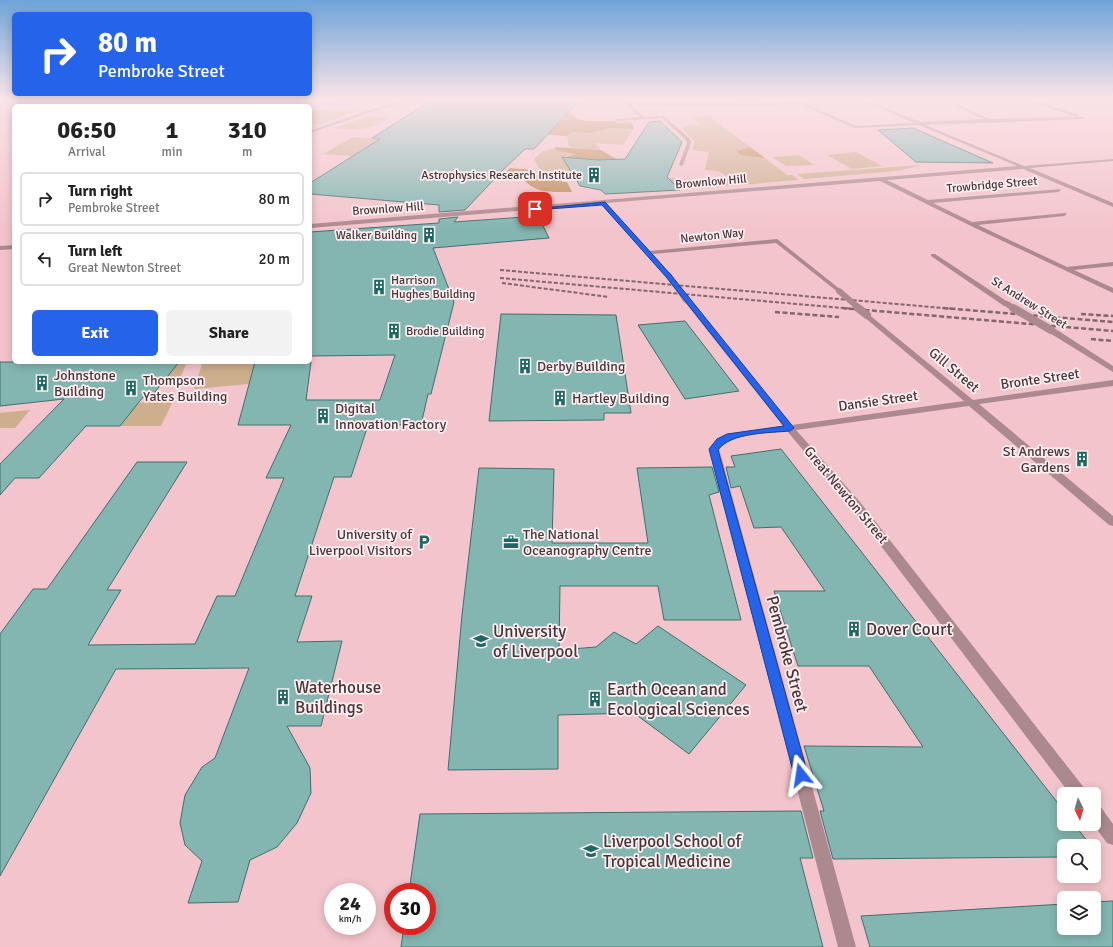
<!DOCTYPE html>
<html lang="en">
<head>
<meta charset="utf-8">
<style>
	body { margin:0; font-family:Signika,sans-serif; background:#f2f2f2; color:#222; height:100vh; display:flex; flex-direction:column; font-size:15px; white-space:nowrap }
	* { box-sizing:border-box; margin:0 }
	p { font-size:13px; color:#767676 }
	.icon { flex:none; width:22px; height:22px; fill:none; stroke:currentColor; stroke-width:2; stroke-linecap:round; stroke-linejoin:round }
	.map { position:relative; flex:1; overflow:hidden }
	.details { position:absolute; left:12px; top:104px; width:300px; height:260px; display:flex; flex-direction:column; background:#fff; border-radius:6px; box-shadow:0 2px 10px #0003 }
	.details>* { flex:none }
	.top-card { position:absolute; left:12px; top:12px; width:300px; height:84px; border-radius:6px; box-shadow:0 2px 10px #0003; background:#2563eb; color:#fff; overflow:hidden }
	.needle { width:26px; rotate:175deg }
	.tools { position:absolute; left:1057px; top:787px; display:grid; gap:8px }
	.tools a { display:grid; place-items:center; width:44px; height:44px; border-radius:6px; background:#fff; box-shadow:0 2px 10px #0003; font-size:20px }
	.speed { position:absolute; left:324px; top:883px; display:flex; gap:8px; font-size:20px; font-weight:700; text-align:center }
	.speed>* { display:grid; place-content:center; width:52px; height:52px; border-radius:50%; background:#fff; box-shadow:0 2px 10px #0003; line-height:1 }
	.speed small { font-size:10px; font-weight:400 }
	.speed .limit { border:6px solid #d22; background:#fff; color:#111 }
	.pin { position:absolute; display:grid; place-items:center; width:34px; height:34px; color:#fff; margin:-17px; border-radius:8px; box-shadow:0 2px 6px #0006 }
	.me { position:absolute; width:44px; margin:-22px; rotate:345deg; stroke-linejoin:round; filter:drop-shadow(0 0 3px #0008) }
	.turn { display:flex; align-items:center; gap:14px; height:84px; padding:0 20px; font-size:18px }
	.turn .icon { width:52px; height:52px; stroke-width:2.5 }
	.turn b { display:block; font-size:28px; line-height:34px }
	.eta { display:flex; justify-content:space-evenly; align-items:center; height:68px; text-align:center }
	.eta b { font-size:24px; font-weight:800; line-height:28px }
	.button { display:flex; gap:8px; margin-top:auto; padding:8px 20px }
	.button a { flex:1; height:46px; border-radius:6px; background:#2563eb; color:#fff; font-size:16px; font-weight:800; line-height:46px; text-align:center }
	.button a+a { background:#f2f2f2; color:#222 }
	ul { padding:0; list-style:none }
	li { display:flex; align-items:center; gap:12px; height:54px; margin:0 8px 6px; padding:0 12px; border:2px solid #e0e0e0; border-radius:6px }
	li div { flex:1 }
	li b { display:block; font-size:15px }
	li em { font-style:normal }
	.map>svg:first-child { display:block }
	.green { fill:#cdae8d }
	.forest { fill:#bb8952 }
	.building { fill:#83b6b1; stroke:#3f706c }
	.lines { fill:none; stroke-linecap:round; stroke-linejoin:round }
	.minor { fill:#ac898e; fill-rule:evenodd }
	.rail-far1 { stroke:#84676b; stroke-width:2; stroke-dasharray:4 2; stroke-linecap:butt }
	.rail { stroke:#84676b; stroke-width:2.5; stroke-dasharray:5 2.5; stroke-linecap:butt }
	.minor-bridge-far1 { stroke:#ac898e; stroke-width:6 }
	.minor-bridge { stroke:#ac898e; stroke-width:8 }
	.route { fill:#2563eb; stroke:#184099 }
	.labels { text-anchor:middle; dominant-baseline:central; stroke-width:3.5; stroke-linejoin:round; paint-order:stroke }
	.far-poi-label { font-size:12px; fill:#493639; stroke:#fdeff1; text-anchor:end }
	.far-street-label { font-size:12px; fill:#493639; stroke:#fdeff1 }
	.poi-label { font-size:14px; fill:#493639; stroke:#fdeff1; text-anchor:start }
	.street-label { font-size:14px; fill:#493639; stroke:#fdeff1 }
	.near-poi-label { font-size:17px; fill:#493639; stroke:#fdeff1; text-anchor:start }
	.near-street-label { font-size:17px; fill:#493639; stroke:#fdeff1 }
</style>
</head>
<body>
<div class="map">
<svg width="1113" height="947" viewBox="0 0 1113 947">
	<rect width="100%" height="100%" fill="#f3c4cb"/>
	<path class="green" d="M 302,98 L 358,98 L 354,103 L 350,103 L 296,104 L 298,102 L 295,102 Z
		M 534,98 L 547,98 L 534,112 L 571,114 L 579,123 L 630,121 L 634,128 L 623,145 L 595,143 L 601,150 L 569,147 L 567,136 L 541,134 L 551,123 L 508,120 Z
		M 310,110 L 358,110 L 322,124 L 310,123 Z
		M 370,116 L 388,118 C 372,131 354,130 334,128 Z
		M 709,116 L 787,175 L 792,175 L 799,180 L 680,190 L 668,178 L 711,181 L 730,179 L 719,171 L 705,170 L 709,152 L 692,150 L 695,142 L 681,128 L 686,126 L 701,125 L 691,117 Z
		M 353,137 L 381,139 L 352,156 L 323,154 Z
		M 556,148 L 557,151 L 576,154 L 563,157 L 572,173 L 542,174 L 534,159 L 543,151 Z
		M 856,152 L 882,166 L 852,169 L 827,155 Z
		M 799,155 L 814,165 L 786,166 L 772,157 Z
		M 922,165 L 897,171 L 804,179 L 797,174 Z
		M 179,362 L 187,362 L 180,379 L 165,379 Z
		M 205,362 L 255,362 L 249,384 L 194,389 L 202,364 Z
		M 174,399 L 161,426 L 120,426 L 138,403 Z
		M 30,410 L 15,428 L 0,428 L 0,413 Z"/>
	<path class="forest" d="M 534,98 L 547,98 L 537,107 L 556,119 L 569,120 L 550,113 L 571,114 L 577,119 L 587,121 L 614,121 L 617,124 L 632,123 L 634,128 L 633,129 L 611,128 L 588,133 L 562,131 L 571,132 L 567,136 L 541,134 L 517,112 Z
		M 555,147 L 601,150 L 618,160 L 583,161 L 582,159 L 567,157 L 576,154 L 557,151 Z
		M 750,147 L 765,158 L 741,155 L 737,151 Z
		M 510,168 L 532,170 L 535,175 L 572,173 L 575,178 L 561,179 L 562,182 L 567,182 L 572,192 C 553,192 533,194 522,177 L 503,175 Z"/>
	<path class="building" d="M 441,98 L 582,98 L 534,149 L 525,149 L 503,170 L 465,210 L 439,212 L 439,205 L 310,194 L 310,183 L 380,139 L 372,138 L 434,99 Z
		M 660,121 L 682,142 L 667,177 L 680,190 L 605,194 L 601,190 L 580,186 L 562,157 L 597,160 L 625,159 L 649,122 Z
		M 913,128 L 993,163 L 916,162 L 878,130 Z
		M 538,216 L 549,238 L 433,248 L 454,302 L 431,394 L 428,394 L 421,425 L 368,425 L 351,477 L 334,477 L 295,596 L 312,596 L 297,642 L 342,641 L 321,726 L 287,726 L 310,768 L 311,793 L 297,823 L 277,847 L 250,860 L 238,902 L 188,903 L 202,861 L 185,845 L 180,823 L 185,795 L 202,767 L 215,758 L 249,668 L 116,669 L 0,876 L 0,634 L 33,589 L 47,589 L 137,462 L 187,462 L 107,590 L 121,590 L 88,645 L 195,644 L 217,596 L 235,596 L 284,478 L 266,478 L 291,425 L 238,425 L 255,362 L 311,362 L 306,400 L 380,400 L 395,355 L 310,356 L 310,232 L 439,223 L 439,219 L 458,217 L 454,222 Z
		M 501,314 L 616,315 L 631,413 L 604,413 L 604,420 L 489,421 Z
		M 685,321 L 739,391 L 685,399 L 638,325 Z
		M 0,362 L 179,362 L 151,397 L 143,397 L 120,426 L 86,426 L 39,478 L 15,478 L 0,495 L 0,464 L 64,399 L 0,406 Z
		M 781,449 L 1064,811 L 1064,824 L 1074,824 L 1091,846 L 1064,846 L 1064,857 L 833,859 L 820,811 L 824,811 L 804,746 L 923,747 L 869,666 L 798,666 L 774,591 L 825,591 L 781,527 L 754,528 L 740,486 L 731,488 L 726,467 L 735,467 L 731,456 Z
		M 712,467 L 719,492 L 709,495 L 741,620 L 664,620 L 658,586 L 560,586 L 559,650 L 596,647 L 614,632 L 636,644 L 658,626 L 746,685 L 689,754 L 634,713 L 558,715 L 558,769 L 448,770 L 462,615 L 479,468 L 554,469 L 552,543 L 648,543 L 637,468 Z
		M 801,811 L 813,858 L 800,858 L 823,947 L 401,947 L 404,926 L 427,926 L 427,892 L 409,892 L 420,814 Z
		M 1113,901 L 1113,947 L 870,947 L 861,916 L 1064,904 L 1064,928 L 1094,928 L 1094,902 Z"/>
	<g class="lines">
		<path class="minor" d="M 415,98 L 419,98 L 368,113 L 310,133 L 310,131 L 366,111 Z
			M 619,98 L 623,98 L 629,103 L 759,104 L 796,102 L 788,98 L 792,98 L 856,126 L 914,123 L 857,98 L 868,101 L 946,99 L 989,119 L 1076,117 L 1030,101 L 1031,99 L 1078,115 L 1078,117 L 1084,117 L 1083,119 L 925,125 L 1024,166 L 1113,159 L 1113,161 L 1030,168 L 1113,203 L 1113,207 L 1023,169 L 887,180 L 928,200 L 1061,189 L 1059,192 L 933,203 L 972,222 L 1066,213 L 1066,215 L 1064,216 L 978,225 L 1067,267 L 1113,262 L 1113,266 L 1074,270 L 1113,288 L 1113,293 L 969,225 L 880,181 L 606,203 L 650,251 L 777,239 L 841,290 L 841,292 L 839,293 L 776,243 L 653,254 L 672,276 L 667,277 L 601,204 L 310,228 L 310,224 L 1017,166 L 919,125 L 855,128 L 800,104 L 759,106 L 631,105 L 644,117 L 664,116 L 690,139 L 691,143 L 683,165 L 681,166 L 679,165 L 687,143 L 686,140 L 662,118 L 615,121 L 616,119 L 640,117 ZM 945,101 L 983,119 L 920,122 L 871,102 Z
			M 1076,98 L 1113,99 L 1113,101 L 1078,99 Z
			M 952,99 L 988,101 L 990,102 L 951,101 Z
			M 14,245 L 14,249 L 0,250 L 0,246 Z
			M 931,254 L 935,254 L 1011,304 L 1004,306 L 931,256 Z
			M 686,298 L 688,299 L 792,425 L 964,401 L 864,317 L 863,315 L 867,313 L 973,400 L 1113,380 L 1113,386 L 979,404 L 1113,516 L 1113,526 L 1109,525 L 969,406 L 796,430 L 860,502 L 1085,789 L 1088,794 L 1070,794 L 852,508 L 787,431 C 768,434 731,433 719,449 L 856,947 L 838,947 L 709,449 L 717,439 L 727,434 L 783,426 L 684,301 L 682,300 Z
			M 1048,328 L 1054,328 L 1113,366 L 1113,372 L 1048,332 Z
			M 1094,804 L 1100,806 L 1113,824 L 1113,845 L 1107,843 L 1093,824 Z"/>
		<path class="rail-far1" d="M 500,270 L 955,309
			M 500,278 L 854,309
			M 502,283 L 609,297"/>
		<path class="rail" d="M 842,308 L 1113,331
			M 943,308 L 1113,322
			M 775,312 L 839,317
			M 1081,314 L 1113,316
			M 1091,339 L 1113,341"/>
		<path class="minor-bridge-far1" d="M 669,276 L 686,300
			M 839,291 L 860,309
			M 1007,304 L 1015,309"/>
		<path class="minor-bridge" d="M 858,308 L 867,315
			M 1013,308 L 1051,330"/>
	</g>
	<linearGradient id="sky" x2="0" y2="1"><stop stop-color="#6ea4d8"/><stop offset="0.43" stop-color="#fae4e8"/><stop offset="1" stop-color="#fae4e8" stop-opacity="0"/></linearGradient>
	<rect width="1113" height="230" fill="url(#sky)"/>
	<path class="route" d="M 605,202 L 671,275 L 794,428 L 790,431 C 769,433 731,432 718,450 L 808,775 L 806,779 L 801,781 L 796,779 L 794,775 L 709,449 L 717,439 L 727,434 L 784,426 L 667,278 L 602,205 L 535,210 L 532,209 Z"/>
	<defs>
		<g id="building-bare" transform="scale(1.2)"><path d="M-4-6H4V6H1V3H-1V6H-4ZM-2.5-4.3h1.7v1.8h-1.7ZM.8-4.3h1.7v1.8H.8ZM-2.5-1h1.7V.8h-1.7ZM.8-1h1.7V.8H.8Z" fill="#1d6863" stroke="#fdeff1" stroke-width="2.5" paint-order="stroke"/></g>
		<g id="parking-bare" transform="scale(1.2)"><path d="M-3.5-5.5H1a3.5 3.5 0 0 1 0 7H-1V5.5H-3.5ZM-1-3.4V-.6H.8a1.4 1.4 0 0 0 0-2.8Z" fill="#1d6863" stroke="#fdeff1" stroke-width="2.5" paint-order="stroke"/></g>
		<g id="office-bare" transform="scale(1.2)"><path d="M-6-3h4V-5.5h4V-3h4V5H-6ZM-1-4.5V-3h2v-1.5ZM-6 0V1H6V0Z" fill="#1d6863" stroke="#fdeff1" stroke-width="2.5" paint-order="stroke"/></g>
		<g id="university-bare" transform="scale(1.2)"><path d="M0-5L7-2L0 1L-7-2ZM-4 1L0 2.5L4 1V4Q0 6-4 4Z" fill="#1d6863" stroke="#fdeff1" stroke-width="2.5" paint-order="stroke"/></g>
	</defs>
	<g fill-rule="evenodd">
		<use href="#building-bare" x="594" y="175"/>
		<use href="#building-bare" x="429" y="235"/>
		<use href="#building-bare" x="379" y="287"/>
		<use href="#building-bare" x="394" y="331"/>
		<use href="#building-bare" x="525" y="366"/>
		<use href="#building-bare" x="42" y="383"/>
		<use href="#building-bare" x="131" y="388"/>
		<use href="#building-bare" x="560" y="398"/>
		<use href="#building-bare" x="323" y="416"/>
		<use href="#building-bare" x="1082" y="459"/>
		<use href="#parking-bare" x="424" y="542"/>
		<use href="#office-bare" x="511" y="542"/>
		<use href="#building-bare" x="854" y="629"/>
		<use href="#university-bare" x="481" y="641"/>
		<use href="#building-bare" x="283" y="697"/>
		<use href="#building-bare" x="595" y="699"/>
		<use href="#university-bare" x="591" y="851"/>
	</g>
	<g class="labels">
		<g class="far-poi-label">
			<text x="582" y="175">Astrophysics Research Institute</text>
			<text x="417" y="235">Walker Building</text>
			<text x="391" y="280" text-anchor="start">Harrison<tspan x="391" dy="14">Hughes Building</tspan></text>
			<text x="406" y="331" text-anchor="start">Brodie Building</text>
		</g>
		<g class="far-street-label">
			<text transform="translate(711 182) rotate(-5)">Brownlow Hill</text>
			<text transform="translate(992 185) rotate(-5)">Trowbridge Street</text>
			<text transform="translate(388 209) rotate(-4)">Brownlow Hill</text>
			<text transform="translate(712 236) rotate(-6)">Newton Way</text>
			<text transform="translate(1029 303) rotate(32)">St Andrew Street</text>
		</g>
		<g class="poi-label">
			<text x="537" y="366">Derby Building</text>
			<text x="54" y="375">Johnstone<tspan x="54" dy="16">Building</tspan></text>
			<text x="143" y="380">Thompson<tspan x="143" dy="16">Yates Building</tspan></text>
			<text x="572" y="398">Hartley Building</text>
			<text x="335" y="408">Digital<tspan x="335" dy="16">Innovation Factory</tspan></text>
			<text x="1070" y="451" text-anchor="end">St Andrews<tspan x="1070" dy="16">Gardens</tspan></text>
			<text x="412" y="534" text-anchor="end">University of<tspan x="412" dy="16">Liverpool Visitors</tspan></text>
			<text x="523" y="534">The National<tspan x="523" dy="16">Oceanography Centre</tspan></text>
		</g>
		<g class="street-label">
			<text transform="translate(954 370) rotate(40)">Gill Street</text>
			<text transform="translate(1040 379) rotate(-8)">Bronte Street</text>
			<text transform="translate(878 401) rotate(-8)">Dansie Street</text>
			<text transform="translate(846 495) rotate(50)">Great Newton Street</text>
		</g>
		<g class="near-poi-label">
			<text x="866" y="629">Dover Court</text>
			<text x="493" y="631">University<tspan x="493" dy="20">of Liverpool</tspan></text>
			<text x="295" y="687">Waterhouse<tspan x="295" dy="20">Buildings</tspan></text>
			<text x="607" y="689">Earth Ocean and<tspan x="607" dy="20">Ecological Sciences</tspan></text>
			<text x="603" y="841">Liverpool School of<tspan x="603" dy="20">Tropical Medicine</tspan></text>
		</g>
		<g class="near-street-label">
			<text transform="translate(787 654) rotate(75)">Pembroke Street</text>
		</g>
	</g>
</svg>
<div class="tools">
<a><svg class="needle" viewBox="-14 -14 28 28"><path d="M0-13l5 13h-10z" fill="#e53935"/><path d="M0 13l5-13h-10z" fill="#767676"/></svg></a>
<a><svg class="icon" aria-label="search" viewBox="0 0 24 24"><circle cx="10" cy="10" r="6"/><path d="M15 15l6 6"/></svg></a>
<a><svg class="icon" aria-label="layers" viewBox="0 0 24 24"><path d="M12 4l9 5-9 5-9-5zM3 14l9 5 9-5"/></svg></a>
</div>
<div class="speed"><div>24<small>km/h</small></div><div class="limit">30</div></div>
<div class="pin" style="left:535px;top:209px;background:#d93025"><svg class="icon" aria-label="arrive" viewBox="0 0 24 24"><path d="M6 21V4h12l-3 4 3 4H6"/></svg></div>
<svg class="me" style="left:801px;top:775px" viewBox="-20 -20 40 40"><path d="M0-17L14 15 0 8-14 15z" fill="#2563eb" stroke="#fff" stroke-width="4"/></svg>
<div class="top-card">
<div class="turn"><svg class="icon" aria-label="right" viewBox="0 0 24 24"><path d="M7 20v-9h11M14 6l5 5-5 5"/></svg><div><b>80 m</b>Pembroke Street</div></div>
</div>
<section class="details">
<div class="eta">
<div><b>06:50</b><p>Arrival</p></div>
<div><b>1</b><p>min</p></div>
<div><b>310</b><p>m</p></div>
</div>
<ul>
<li><svg class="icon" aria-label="right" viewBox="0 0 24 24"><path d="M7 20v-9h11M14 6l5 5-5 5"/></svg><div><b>Turn right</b><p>Pembroke Street</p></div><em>80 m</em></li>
<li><svg class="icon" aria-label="left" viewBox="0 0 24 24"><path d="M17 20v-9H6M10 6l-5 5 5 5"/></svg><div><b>Turn left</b><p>Great Newton Street</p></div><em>20 m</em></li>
</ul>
<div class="button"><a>Exit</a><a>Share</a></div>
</section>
</div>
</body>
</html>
